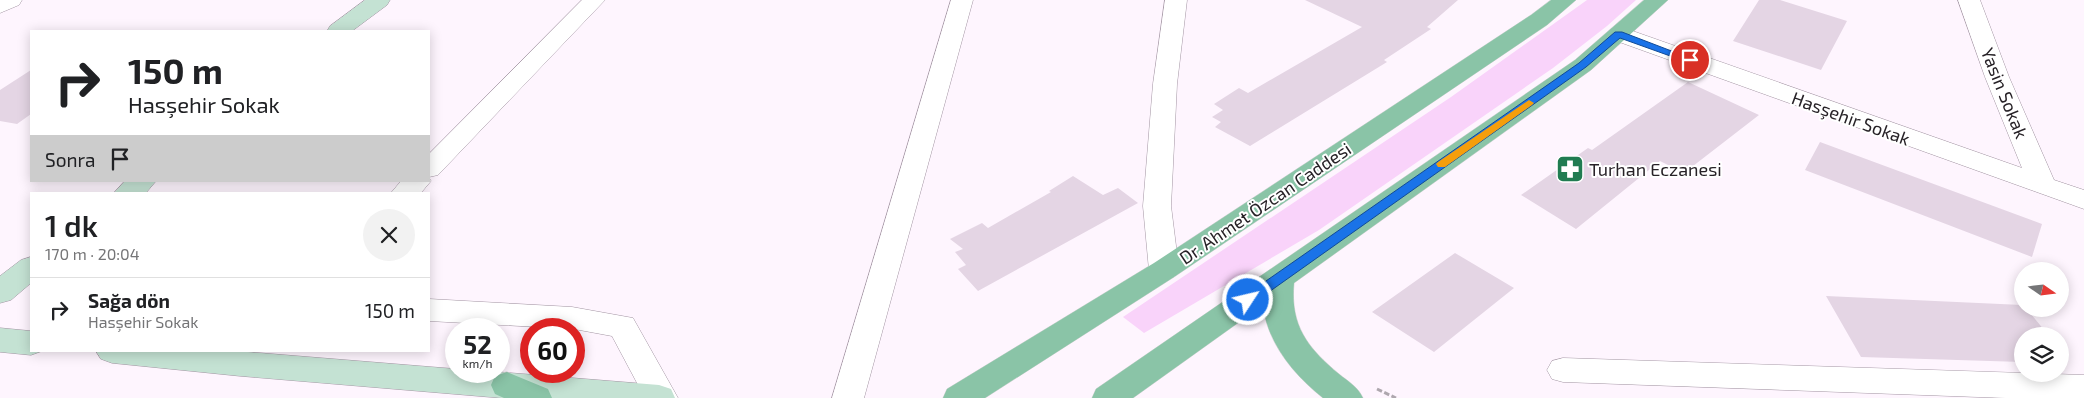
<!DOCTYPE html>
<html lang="tr">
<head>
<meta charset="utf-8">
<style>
	body { margin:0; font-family:"Exo 2",sans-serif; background:#f2f2f2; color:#202124; height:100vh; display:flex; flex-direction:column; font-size:19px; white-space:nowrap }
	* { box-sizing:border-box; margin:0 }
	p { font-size:16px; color:#757577 }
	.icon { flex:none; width:28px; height:28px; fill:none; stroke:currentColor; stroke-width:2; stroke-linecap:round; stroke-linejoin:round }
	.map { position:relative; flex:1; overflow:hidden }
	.panel { position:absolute; left:30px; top:192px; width:400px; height:160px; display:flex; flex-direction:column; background:#fff; border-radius:0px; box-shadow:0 2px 12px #0003 }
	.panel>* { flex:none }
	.top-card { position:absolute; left:30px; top:30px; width:400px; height:152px; border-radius:0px; box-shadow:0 2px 12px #0003; background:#fff; color:#202124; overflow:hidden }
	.needle { width:32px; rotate:104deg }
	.fabs { position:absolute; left:2014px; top:262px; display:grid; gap:10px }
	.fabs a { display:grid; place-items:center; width:55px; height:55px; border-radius:50%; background:#fff; box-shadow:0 2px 12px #0003; font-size:25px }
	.speed { position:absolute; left:445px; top:318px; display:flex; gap:10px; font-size:25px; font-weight:700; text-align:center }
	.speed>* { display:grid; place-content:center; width:65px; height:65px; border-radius:50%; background:#fff; box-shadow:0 2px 12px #0003; line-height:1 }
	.speed small { font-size:12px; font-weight:400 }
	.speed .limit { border:8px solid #d22; background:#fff; color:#111 }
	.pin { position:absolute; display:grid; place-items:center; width:42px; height:42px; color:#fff; margin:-21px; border:2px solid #fff; border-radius:50%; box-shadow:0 1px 5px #0007 }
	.me { position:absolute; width:55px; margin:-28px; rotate:55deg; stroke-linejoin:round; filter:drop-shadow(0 0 4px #0008) }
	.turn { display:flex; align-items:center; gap:18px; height:105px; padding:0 15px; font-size:22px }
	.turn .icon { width:65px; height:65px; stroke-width:2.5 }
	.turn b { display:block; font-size:35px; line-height:42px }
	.then { display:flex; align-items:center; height:48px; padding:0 15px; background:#0003; gap:10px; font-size:19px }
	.round { display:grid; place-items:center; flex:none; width:52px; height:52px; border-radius:26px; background:#f2f2f2 }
	.headline { display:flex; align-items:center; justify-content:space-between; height:85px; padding:0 15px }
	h1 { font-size:30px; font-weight:600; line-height:38px }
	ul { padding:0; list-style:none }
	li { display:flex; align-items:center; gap:15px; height:65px; padding:0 15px; border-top:1px solid #e0e0e0 }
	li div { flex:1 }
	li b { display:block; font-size:19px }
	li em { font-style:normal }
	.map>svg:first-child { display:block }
	.green { fill:#f9d3fa }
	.building { fill:#e4d5e4 }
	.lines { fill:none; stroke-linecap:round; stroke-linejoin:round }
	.street-casing { stroke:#a395a3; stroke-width:1 }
	.secondary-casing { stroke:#a395a3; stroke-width:1 }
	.primary-casing { stroke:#d8d7d8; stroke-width:1 }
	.path { stroke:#aea7ae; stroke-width:3; stroke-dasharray:5.5 2.5; stroke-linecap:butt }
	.street { fill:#fff; fill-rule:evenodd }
	.secondary { fill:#c4e2d3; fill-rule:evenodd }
	.primary { fill:#8ac4a7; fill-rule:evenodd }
	.route { fill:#1a73e8; stroke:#114b97 }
	.slow { fill:#f59e0b }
	.labels { text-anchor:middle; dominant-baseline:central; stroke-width:4; stroke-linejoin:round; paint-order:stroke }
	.street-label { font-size:18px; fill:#272227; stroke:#fff }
	.poi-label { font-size:18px; fill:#272227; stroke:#fff; text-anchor:start }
</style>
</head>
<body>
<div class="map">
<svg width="2084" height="398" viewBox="0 0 2084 398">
	<rect width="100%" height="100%" fill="#fef5fe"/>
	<path class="green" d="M 1587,0 L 1636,0 L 1607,26 L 1553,68 L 1319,230 L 1144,333 L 1123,317 L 1451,97 Z"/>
	<path class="building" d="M 1305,0 L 1458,0 L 1427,27 L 1431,29 L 1384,60 L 1387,62 L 1250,146 L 1215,127 L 1221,122 L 1212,117 L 1223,110 L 1214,104 L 1239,88 L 1248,93 L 1362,27 Z
		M 1759,0 L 1780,0 L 1847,21 L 1821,70 L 1733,41 Z
		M 31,70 L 31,114 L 17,124 L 0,121 L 0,90 Z
		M 1688,82 L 1759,115 L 1684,173 L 1660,161 L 1576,229 L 1521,195 L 1588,148 L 1592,150 Z
		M 1820,142 L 2042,224 L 2032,257 L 1805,170 Z
		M 1073,176 L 1103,195 L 1118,188 L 1138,203 L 978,291 L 958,269 L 966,265 L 955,252 L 963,249 L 950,239 L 982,223 L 988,228 L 1051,192 L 1049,191 Z
		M 1455,253 L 1514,288 L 1434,352 L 1372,312 Z
		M 1826,296 L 2022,305 L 2022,309 L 2027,309 L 2049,336 L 2022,336 L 2022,362 L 1861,357 Z"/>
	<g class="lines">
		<g class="street-casing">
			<path id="street" d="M 0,0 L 22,0 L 19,5 L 0,13 Z
				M 582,0 L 605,0 L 438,175 L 429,177 L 429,154 Z
				M 951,0 L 973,0 L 864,398 L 832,398 Z
				M 1165,0 L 1187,0 L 1177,84 L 1171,206 L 1179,270 L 1174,277 L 1164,280 L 1154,277 L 1149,270 L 1143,206 L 1153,84 Z
				M 1958,0 L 1980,0 L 2009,77 L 2054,180 L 2084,190 L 2084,209 L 1611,39 L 1608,34 L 1611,29 L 1619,27 L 1627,29 L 2022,168 L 1985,77 Z
				M 429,178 L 431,181 L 420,194 L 390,194 L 401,181 L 429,181 Z
				M 429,299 L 572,307 L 633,318 L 678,398 L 645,398 L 612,336 L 574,329 L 429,321 Z
				M 1563,358 L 2084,375 L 2084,398 L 2006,398 L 1563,382 L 1552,379 L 1547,370 L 1552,361 Z"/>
		</g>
		<g class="secondary-casing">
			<path id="secondary" d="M 365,0 L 390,0 L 387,5 L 352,31 L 327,31 L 330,26 Z
				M 125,181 L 156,181 L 145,194 L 113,194 Z
				M 31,257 L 31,283 L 11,300 L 0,303 L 0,276 L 21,260 Z
				M 0,328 L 31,331 L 31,351 L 42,351 L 31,355 L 0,352 Z
				M 96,351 L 235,351 L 456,369 L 456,371 L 486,371 L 659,385 L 671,389 L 675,398 L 502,398 L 240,376 L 112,363 L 101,359 Z"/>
		</g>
		<g class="primary-casing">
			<path id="primary" d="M 1551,0 L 1576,0 L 1547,25 L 1174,277 L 985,398 L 943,398 L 947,389 L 1154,263 L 1531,15 Z
				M 1644,0 L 1668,0 L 1591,70 L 1294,283 C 1290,326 1308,348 1339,374 C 1349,382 1358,387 1363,398 L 1323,398 C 1294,375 1267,343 1263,305 L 1133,398 L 1092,398 L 1096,389 L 1575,60 Z
				M 507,372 L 548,389 L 552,398 L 504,398 L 495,394 L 491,385 L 495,376 Z"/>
		</g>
		<path class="path" d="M 1377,389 L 1396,398"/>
		<use href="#street" class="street"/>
		<use href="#secondary" class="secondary"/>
		<use href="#primary" class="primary"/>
	</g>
	<path class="route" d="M 1615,32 L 1622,32 L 1695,60 L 1694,62 L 1687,62 L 1620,38 L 1586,67 L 1252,304 L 1243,304 L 1241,300 L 1243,297 L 1579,63 Z"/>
	<path class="slow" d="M 1529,100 L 1534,103 L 1532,105 L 1445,167 L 1438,167 L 1436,164 L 1438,162 Z"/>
	<defs>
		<g id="pharmacy-square" transform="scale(1.4375)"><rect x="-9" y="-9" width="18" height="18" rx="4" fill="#207c51" stroke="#fff"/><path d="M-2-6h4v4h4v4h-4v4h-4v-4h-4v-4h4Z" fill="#fff"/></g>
	</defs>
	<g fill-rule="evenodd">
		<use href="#pharmacy-square" x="1570" y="169"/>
	</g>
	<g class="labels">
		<g class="street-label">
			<text transform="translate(2005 93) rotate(68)">Yasin Sokak</text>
			<text transform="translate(1851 118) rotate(20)">Hasşehir Sokak</text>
			<text transform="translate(1265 203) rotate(-34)">Dr. Ahmet Özcan Caddesi</text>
		</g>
		<g class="poi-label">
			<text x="1589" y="169">Turhan Eczanesi</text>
		</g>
	</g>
</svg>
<div class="fabs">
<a><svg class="needle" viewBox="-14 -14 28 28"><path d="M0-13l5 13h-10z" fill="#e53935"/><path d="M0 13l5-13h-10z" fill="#757577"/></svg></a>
<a><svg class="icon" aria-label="layers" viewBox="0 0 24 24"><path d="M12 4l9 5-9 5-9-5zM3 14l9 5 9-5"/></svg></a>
</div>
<div class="speed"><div>52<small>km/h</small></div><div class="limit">60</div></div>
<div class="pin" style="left:1690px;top:60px;background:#d93025"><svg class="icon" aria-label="arrive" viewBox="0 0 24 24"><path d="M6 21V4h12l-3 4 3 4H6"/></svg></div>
<svg class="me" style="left:1248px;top:300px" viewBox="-20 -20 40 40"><circle r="17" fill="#1a73e8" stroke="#fff" stroke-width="3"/><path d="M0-11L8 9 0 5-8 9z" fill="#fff"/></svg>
<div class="top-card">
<div class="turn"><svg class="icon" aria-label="right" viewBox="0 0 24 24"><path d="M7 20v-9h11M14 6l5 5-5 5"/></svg><div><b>150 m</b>Hasşehir Sokak</div></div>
<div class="then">Sonra<svg class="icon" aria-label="arrive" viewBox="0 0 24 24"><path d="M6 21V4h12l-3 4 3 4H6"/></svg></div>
</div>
<section class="panel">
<div class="headline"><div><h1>1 dk</h1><p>170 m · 20:04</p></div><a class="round"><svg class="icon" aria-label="close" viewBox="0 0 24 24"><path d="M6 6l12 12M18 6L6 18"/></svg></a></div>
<ul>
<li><svg class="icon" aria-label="right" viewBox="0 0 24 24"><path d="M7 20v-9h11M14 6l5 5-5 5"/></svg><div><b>Sağa dön</b><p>Hasşehir Sokak</p></div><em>150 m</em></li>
</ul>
</section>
</div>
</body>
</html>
